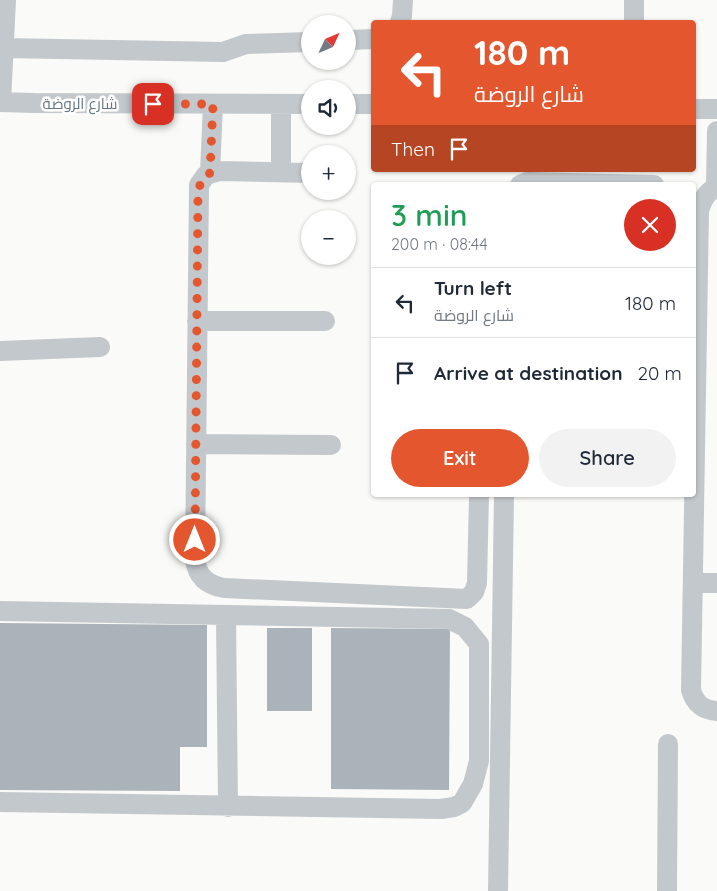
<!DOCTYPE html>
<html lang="en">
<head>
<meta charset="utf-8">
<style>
	body { margin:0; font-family:Quicksand,Cairo,sans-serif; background:#f2f2f3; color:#1f2937; height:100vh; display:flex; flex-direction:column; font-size:19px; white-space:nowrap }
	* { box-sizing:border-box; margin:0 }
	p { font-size:16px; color:#747a83 }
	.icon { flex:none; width:28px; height:28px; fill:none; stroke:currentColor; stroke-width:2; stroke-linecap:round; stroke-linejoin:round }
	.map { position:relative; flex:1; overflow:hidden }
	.side { position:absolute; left:371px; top:182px; width:325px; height:315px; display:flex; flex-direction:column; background:#fff; border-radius:5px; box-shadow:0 1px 4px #0004 }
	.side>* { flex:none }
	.hud { position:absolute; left:371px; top:20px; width:325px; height:152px; border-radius:5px; box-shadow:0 1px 4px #0004; background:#e4572e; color:#fff; overflow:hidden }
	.needle { width:32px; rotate:46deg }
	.fabs { position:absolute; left:301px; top:15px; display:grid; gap:10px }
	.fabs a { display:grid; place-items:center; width:55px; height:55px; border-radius:50%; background:#fff; box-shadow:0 1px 4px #0004; font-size:25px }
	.pin { position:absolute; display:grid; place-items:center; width:42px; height:42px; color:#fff; margin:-21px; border-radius:10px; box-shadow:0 2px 8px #0006 }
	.me { position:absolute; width:55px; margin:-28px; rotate:0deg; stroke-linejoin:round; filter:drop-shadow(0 0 4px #0008) }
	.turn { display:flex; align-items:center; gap:18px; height:105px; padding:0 20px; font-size:22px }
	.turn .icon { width:65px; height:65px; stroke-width:2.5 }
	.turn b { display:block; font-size:35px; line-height:42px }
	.then { display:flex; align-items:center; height:48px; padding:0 20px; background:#0003; gap:10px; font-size:19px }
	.round { display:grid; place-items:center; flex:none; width:52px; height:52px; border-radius:26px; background:#f2f2f3 }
	.head { display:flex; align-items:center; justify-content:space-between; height:85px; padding:0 20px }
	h1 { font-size:30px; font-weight:600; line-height:38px; color:#1e9e55 }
	.primary-button { display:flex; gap:10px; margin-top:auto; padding:10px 20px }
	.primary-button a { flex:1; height:58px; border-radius:30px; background:#e4572e; color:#fff; font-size:20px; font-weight:600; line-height:58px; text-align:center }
	.primary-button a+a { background:#f2f2f3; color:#1f2937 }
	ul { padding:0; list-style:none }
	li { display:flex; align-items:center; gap:15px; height:70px; padding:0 20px; border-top:1px solid #e0e1e3 }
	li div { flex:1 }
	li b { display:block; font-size:19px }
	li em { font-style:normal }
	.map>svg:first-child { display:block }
	.building { fill:#aab3b9 }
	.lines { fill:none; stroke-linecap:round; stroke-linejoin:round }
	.minor { stroke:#c3c8cc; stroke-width:20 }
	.route { stroke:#e4572e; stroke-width:9; stroke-dasharray:0 16.2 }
	.labels { text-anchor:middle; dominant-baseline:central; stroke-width:5; stroke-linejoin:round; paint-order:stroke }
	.street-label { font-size:15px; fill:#657683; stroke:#fff }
</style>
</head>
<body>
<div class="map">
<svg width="717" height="891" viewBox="0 0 717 891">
	<rect width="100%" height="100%" fill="#fafaf8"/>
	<path class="building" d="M 0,623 L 207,625 L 207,747 L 180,747 L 180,791 L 0,790 Z
		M 267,628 L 312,628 L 312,711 L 267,711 Z
		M 331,628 L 450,629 L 449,790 L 331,789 Z"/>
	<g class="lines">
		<path class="minor" d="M 400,22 L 402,16 L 403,0
			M 634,22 L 634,0
			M 348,40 L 374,39
			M 3,48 L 223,52 L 246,44 L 310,42
			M 0,102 L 34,103 L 310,104
			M 1,102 L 6,0
			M 281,104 L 281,172
			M 348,104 L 374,104
			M 694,109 L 717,109
			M 210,173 L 213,104
			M 310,173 L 220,171 L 206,175 L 199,185 L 195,559 C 197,576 207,585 224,588 L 467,599 L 474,592 L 477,583 L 479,495
			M 520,185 L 527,182 L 654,185
			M 716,187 L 717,131
			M 717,187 C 707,191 702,200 699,211 L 691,690 C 695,704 703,710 717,711
			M 197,321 L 325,321
			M 0,351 L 100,347
			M 196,444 L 331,445
			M 693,583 L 717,583
			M 0,611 L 449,619 L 465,627 L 479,644 L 479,761 L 473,784 L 462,803 L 454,807 L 441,809 L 0,802
			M 226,615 L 228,807
			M 498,891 L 504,495
			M 667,891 L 668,744"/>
	</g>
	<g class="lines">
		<path class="route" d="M 153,104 L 213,104 L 210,173 L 202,179 L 198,191 L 195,540"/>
	</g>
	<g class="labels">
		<g class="street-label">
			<text x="80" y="103">شارع الروضة</text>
		</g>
	</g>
</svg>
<div class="fabs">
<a><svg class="needle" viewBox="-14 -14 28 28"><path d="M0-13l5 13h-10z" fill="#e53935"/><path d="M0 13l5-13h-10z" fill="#747a83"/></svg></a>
<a><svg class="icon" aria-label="sound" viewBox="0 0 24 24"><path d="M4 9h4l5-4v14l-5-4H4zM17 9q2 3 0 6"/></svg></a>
<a>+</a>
<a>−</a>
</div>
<div class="pin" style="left:153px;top:104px;background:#d93025"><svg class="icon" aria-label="arrive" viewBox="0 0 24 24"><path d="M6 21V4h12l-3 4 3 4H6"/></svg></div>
<svg class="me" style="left:195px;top:540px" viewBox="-20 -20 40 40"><circle r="17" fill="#e4572e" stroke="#fff" stroke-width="3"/><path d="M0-11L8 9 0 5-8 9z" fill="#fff"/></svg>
<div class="hud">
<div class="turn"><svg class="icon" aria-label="left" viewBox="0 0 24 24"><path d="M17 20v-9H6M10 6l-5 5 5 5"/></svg><div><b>180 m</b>شارع الروضة</div></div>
<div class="then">Then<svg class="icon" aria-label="arrive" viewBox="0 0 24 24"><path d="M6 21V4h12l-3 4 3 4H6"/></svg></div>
</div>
<section class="side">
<div class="head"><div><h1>3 min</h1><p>200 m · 08:44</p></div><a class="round" style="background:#d93025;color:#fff"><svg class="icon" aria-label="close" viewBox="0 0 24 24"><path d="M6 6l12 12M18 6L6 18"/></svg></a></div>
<ul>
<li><svg class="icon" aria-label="left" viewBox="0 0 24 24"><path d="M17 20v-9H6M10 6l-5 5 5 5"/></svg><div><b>Turn left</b><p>شارع الروضة</p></div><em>180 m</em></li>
<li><svg class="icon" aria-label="arrive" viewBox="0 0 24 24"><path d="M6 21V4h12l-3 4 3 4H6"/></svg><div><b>Arrive at destination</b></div><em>20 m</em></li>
</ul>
<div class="primary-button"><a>Exit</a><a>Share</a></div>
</section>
</div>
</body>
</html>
